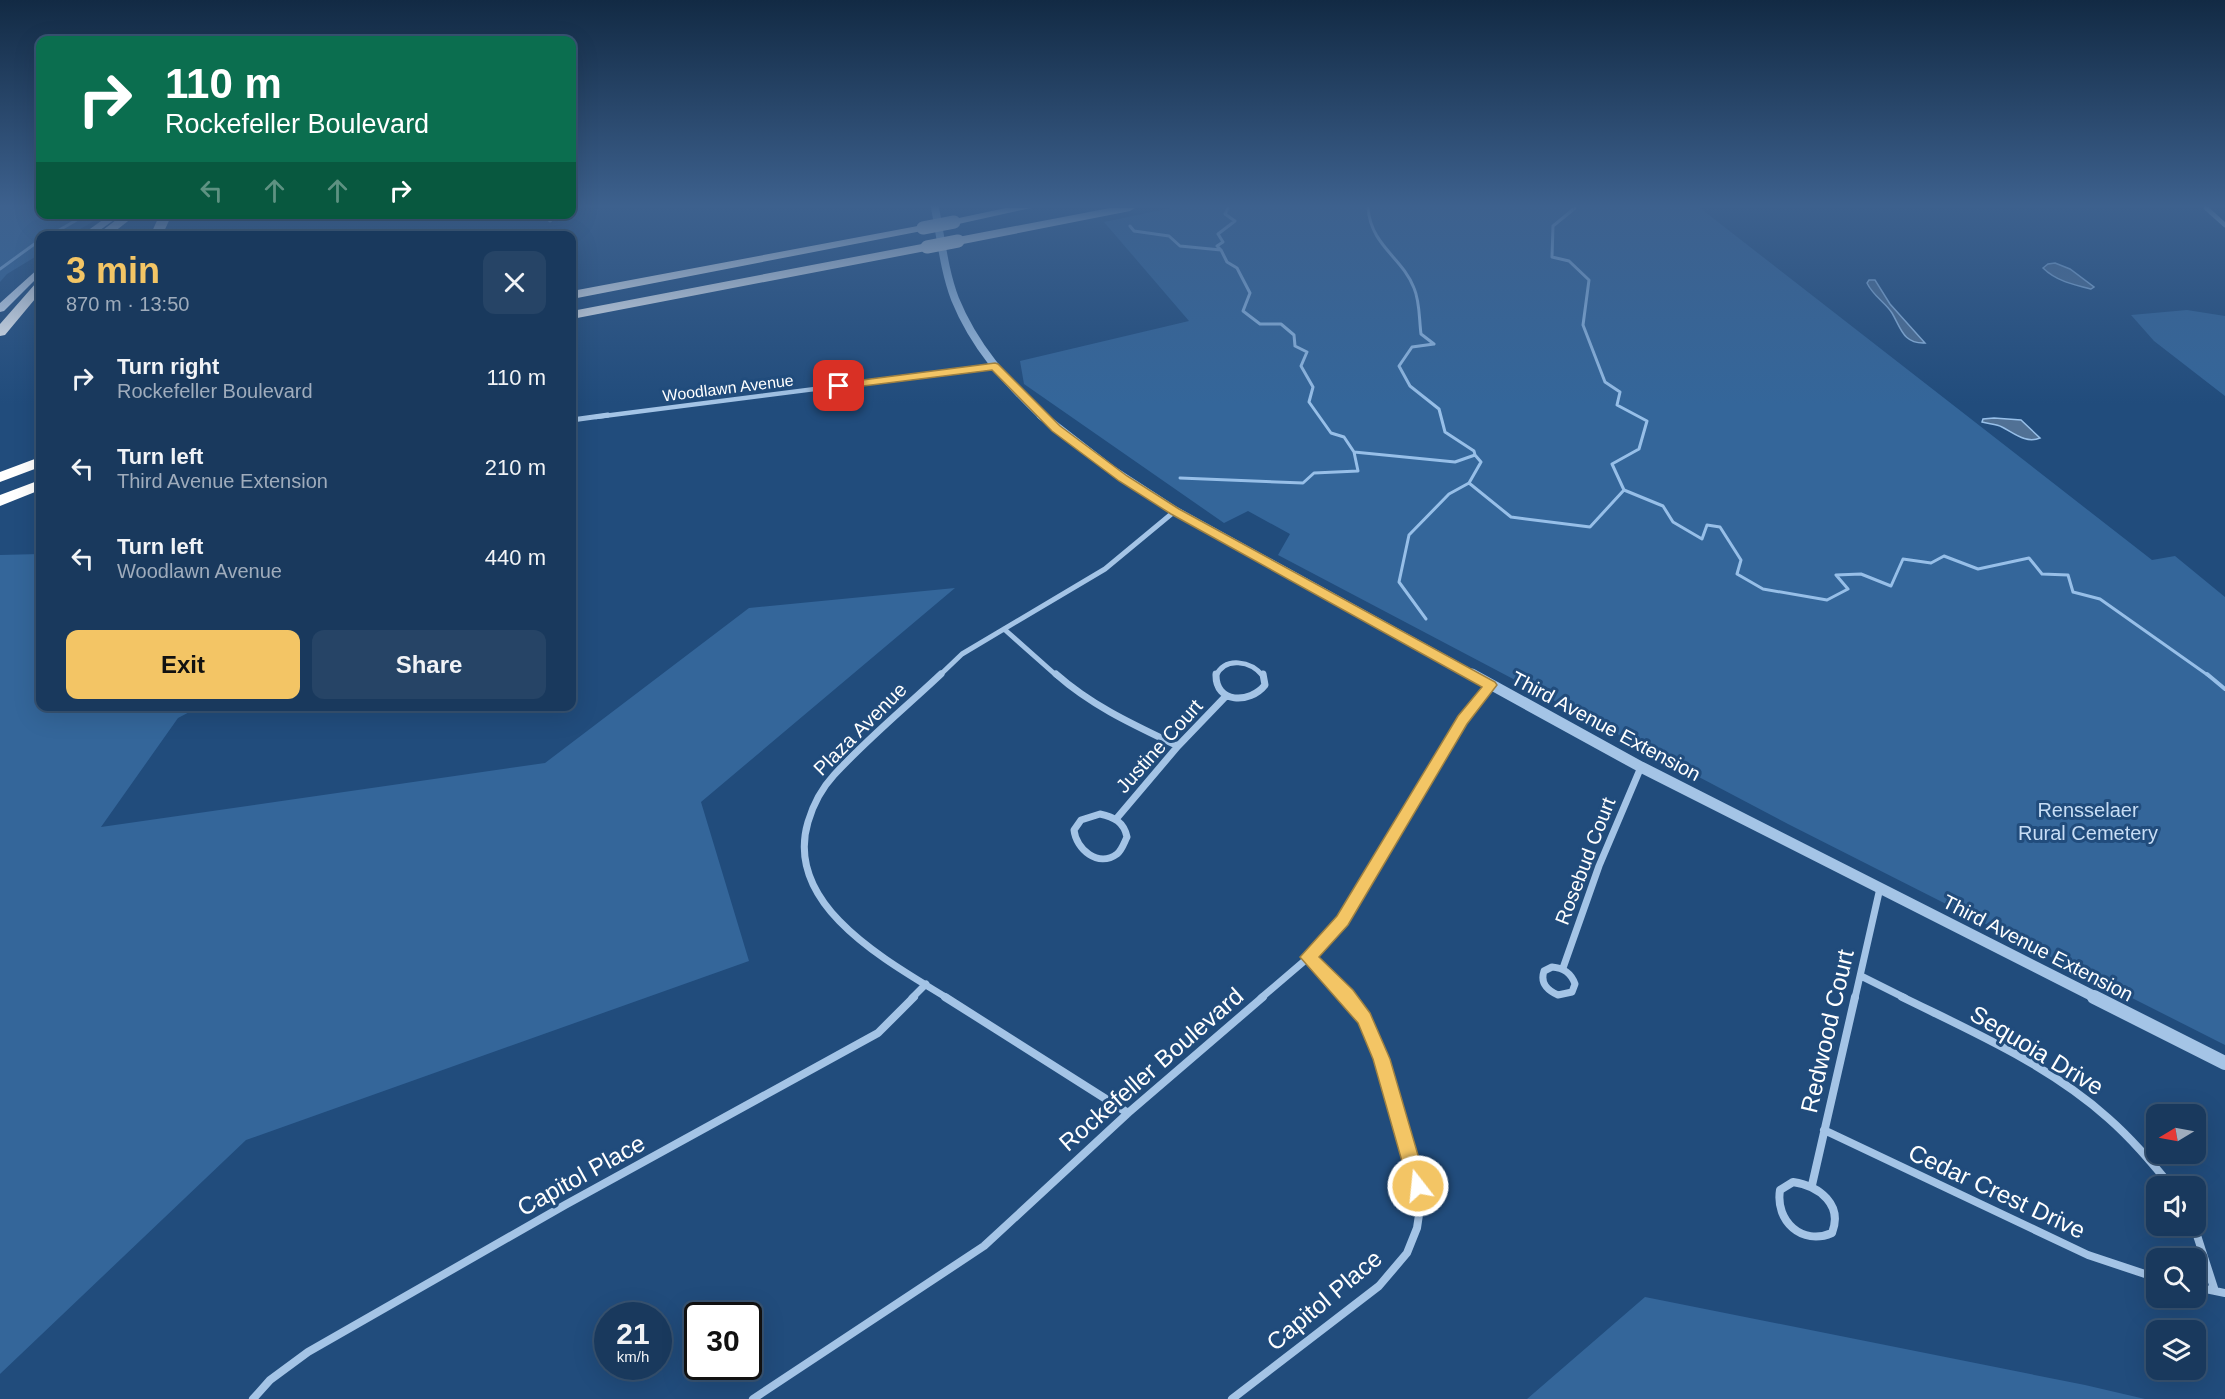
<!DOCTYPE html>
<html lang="en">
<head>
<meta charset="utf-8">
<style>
	body { margin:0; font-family:Arial,sans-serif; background:#264466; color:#f1f3f6; height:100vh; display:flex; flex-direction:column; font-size:22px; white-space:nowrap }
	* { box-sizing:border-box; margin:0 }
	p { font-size:20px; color:#9facbc }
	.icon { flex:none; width:33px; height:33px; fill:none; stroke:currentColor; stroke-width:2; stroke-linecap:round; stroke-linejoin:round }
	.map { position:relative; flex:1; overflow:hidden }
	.side { position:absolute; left:36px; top:231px; width:540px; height:480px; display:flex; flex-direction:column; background:#19395d; border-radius:12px; box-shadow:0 6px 24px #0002,0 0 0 2px #375372 }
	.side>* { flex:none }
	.banner { position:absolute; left:36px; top:36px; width:540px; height:183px; border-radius:12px; box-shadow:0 6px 24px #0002,0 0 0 2px #375372; background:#0b6e4f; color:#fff; overflow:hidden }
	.needle { width:39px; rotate:260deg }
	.controls { position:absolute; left:2146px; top:1104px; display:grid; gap:12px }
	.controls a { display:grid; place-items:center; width:60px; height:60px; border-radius:12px; background:#19395d; box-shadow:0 6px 24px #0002,0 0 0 2px #375372; font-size:30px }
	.speed { position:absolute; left:594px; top:1302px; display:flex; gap:12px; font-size:30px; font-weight:700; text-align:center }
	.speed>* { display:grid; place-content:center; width:78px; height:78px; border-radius:50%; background:#19395d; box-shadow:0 6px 24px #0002,0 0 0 2px #375372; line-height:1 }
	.speed small { font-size:15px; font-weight:400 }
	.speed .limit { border:3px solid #111; border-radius:9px; background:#fff; color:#111 }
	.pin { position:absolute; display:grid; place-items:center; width:51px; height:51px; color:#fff; margin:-26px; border-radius:12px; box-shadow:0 3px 9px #0006 }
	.me { position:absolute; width:66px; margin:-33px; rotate:344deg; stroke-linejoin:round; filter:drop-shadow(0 0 4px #0008) }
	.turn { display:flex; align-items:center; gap:21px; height:126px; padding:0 30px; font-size:27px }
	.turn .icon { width:78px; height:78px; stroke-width:2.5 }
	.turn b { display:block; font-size:42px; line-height:51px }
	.lanes { display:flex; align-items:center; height:57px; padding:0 30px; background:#0003; justify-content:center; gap:30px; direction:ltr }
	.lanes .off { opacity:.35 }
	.round { display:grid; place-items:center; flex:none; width:63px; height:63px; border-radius:12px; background:#264466 }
	.head { display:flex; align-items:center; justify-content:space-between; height:102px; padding:0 30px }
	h1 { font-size:36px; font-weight:600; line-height:45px; color:#f3c565 }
	.action { display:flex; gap:12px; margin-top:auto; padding:12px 30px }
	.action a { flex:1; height:69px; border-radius:12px; background:#f3c565; color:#111; font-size:24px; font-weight:600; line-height:69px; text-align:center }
	.action a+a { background:#264466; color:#f1f3f6 }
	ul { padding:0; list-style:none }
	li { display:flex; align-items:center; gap:18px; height:90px; padding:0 30px }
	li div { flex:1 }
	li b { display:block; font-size:22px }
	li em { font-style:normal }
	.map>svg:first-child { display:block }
	.green { fill:#34669a }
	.water { fill:#517195; stroke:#97bfe8; stroke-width:1.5 }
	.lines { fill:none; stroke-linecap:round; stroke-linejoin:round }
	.stream-far1 { stroke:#97bfe8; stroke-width:3 }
	.stream { stroke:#97bfe8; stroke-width:4 }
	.minor-far3 { stroke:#a4c4e6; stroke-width:4.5 }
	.minor-far2 { stroke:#a4c4e6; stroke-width:5 }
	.minor-far1 { stroke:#a4c4e6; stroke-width:7 }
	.minor { stroke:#a4c4e6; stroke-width:8 }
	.tertiary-far3 { stroke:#a4c4e6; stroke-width:8 }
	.tertiary-far2 { stroke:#a4c4e6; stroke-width:9 }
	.tertiary-far1 { stroke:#a4c4e6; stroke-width:11 }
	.tertiary { stroke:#a4c4e6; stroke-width:14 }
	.primary { fill:#e5effd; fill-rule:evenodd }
	.motorway { fill:#fff; fill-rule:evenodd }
	.motorway-bridge { stroke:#fff; stroke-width:13 }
	.route { fill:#f3c565; stroke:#9e8042; stroke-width:1.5 }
	.labels { text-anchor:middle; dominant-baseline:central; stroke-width:6; stroke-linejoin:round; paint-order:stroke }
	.far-street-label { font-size:16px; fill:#fff; stroke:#214c7c }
	.street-label { font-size:20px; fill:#fff; stroke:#214c7c }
	.park-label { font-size:20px; fill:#c7ddf5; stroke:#214c7c }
	.near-street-label { font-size:24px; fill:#fff; stroke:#214c7c }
</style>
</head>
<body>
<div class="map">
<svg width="2225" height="1399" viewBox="0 0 2225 1399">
	<rect width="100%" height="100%" fill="#214c7c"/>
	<path class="green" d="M 0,208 L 40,208 L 40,214 L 104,215 L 70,235 L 40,236 L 40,254 L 7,274 L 0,282 Z
		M 1171,208 L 1700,208 L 2152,560 L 2175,556 L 2225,597 L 2225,1045 L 1788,824 L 1278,555 L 1290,534 L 1248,511 L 1224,523 L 1024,384 L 1020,361 L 1189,321 L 1104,222 Z
		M 2187,310 L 2225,316 L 2225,396 L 2154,341 L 2131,315 Z
		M 40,554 L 40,706 L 199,707 L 178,718 L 101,827 L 545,763 L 749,608 L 955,588 L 701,802 L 749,961 L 246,1140 L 0,1374 L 0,555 Z
		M 1645,1297 L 2085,1385 L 2145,1399 L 1527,1399 Z"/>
	<path class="water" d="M 2055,263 L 2070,269 L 2094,287 L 2091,289 C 2074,285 2056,281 2043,268 L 2048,264 Z
		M 1869,280 L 1875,280 L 1890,304 L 1925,343 C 1903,344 1901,328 1892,313 C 1885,302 1873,296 1867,283 Z
		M 1994,418 L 2021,420 L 2040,438 C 2026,444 2014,433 2002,427 C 1997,424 1989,424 1982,422 L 1983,419 Z"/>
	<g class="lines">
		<path class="stream-far1" d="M 1368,208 C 1371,246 1402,257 1414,288 C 1420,302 1419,319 1421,334 L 1434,344 L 1412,347 L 1399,366 L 1410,386 L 1439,409 L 1445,432 L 1474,451 L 1475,455
			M 1575,208 L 1553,226 L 1552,257 L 1569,261 L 1589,280 L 1583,325 L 1605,382 L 1620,392 L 1617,405 L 1647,421 L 1639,449 L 1612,464 L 1624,490
			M 1130,226 L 1134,231 L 1169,236 L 1180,246 L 1221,250 L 1227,262 L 1237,268 L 1250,293 L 1243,311 L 1260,324 L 1281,324 L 1294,335 L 1295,346 L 1307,352 L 1301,366 L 1313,387 L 1309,402 L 1331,433 L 1344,437 L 1354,452 L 1455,462 L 1475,455 L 1481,462 L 1469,483 L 1511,517 L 1590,527 L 1624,490 L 1663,506 L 1673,522 L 1702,539 L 1707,525 L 1720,527 L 1741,560 L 1737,574 L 1763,589 L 1827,600 L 1848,589 L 1836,575 L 1861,574 L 1891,586 L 1903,559 L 1931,563 L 1944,556 L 1978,569 L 2029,558 L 2042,574 L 2068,575 L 2073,592 L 2100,599 L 2209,676
			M 49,236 L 87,214
			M 1221,250 L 1217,246 L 1223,242 L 1218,234 L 1235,221 L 1225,214 L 1228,208
			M 0,269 L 40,240
			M 1180,478 L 1303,483 L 1314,473 L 1358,471 L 1354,452
			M 1426,619 L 1399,582 L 1409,535 L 1449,494 L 1469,483"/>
		<path class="stream" d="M 2207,674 L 2225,689"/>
		<path class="minor-far3" d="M 2206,208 L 2225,225
			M 543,214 L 550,220
			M 596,417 L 995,366"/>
		<path class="minor-far2" d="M 572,420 L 608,415
			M 1004,629 L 1057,676
			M 939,676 L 962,654 L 1105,569 L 1175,511
			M 1216,676 C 1225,656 1251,661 1263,676"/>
		<path class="minor-far1" d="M 941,674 C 906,707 867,739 834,775 C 822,788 813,805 808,822 C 783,906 889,962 947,998
			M 1056,674 C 1092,706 1134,725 1178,746
			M 1216,674 C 1215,704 1250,704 1265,685 L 1263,674
			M 1100,814 C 1114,817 1124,822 1127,837 C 1124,843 1122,850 1117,854 C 1098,868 1076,849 1074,830 L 1081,820 Z
			M 1117,818 L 1178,746 L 1226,696
			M 1309,957 L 1349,998
			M 1552,967 C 1564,968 1571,973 1575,984 L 1572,992 L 1558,995 C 1547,990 1540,983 1544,971 Z
			M 1563,968 L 1599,866 L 1641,767
			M 1861,976 L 1905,998
			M 912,998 L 926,984
			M 1261,998 L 1309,957 L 1342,921 L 1462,720 L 1491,685
			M 1855,998 L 1880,888"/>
		<path class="minor" d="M 945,997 L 1128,1113
			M 1902,997 C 1973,1032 2049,1065 2108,1118 C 2132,1139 2151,1162 2171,1186
			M 1824,1130 L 2088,1255 L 2157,1278
			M 1793,1182 C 1820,1186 1843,1205 1832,1233 C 1802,1246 1775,1221 1780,1190 Z
			M 1812,1185 L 1855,997
			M 2194,1226 L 2215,1291
			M 2196,1287 L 2225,1293
			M 253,1399 L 270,1380 L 308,1352 L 565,1205 L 878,1033 L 914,997
			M 753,1399 L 984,1246 L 1128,1113 L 1263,997
			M 1232,1399 L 1379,1286 L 1407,1253 L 1417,1228 L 1420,1208 L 1418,1186 L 1381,1059 L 1364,1018 L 1347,997"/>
		<path class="tertiary-far3" d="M 935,208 C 941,238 944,270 955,299 C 974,346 1006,382 1043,417"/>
		<path class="tertiary-far2" d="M 1041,415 L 1112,470 L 1175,511 L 1475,676"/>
		<path class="tertiary-far1" d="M 1472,674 L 1641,767 L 2097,998"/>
		<path class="tertiary" d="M 2094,997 L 2225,1063"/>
		<path class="primary" d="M 111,214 L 122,214 L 92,236 L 80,236 Z
			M 40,267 L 40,275 L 4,311 L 0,312 L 0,303 Z"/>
		<path class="motorway" d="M 1006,208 L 1031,208 L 954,225 L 948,222 L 954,219 Z
			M 1110,208 L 1135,208 L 1130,211 L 958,245 L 952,241 L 958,237 Z
			M 124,214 L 137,214 L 109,236 L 95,236 Z
			M 160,214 L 172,214 L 162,236 L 150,236 Z
			M 923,225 L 927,226 L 927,230 L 572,299 L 572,291 Z
			M 927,243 L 931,244 L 931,250 L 572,319 L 572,311 Z
			M 40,282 L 40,293 L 5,335 L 0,336 L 0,324 L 36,283 Z
			M 40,457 L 40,467 L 0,482 L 0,472 Z
			M 40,480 L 40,490 L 0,506 L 0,495 Z"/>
		<path class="motorway-bridge" d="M 923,228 L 954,222
			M 927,247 L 958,241"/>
	</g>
	<linearGradient id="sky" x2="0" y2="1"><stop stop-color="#122a44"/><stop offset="0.51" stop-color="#3d618e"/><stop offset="1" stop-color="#3d618e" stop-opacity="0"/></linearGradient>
	<rect width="2225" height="404" fill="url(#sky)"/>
	<path class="route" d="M 995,363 L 998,364 L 1060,426 L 1127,476 L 1179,509 L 1495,682 L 1497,685 L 1467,724 L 1348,925 L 1319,957 L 1353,990 L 1370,1013 L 1390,1059 L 1427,1186 L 1425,1192 L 1418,1195 L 1412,1192 L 1409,1186 L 1373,1059 L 1358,1023 L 1300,957 L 1337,916 L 1458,716 L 1482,687 L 1171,514 L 1119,481 L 1052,431 L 992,370 L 839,389 L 833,386 L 839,383 Z"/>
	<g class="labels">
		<g class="far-street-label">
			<text transform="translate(728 388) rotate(-7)">Woodlawn Avenue</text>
		</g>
		<g class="street-label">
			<text transform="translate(1606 726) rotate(28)">Third Avenue Extension</text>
			<text transform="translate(860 729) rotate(-45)">Plaza Avenue</text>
			<text transform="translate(1159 746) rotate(-48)">Justine Court</text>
			<text transform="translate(1585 861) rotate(-69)">Rosebud Court</text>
			<text transform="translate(2038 948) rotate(27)">Third Avenue Extension</text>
		</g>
		<g class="park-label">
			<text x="2088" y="810">Rensselaer<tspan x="2088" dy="23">Rural Cemetery</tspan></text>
		</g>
		<g class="near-street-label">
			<text transform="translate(1827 1031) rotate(-77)">Redwood Court</text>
			<text transform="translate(2037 1050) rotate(31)">Sequoia Drive</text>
			<text transform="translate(1151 1069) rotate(-41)">Rockefeller Boulevard</text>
			<text transform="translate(581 1175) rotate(-29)">Capitol Place</text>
			<text transform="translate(1997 1191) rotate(25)">Cedar Crest Drive</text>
			<text transform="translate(1324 1300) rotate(-40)">Capitol Place</text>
		</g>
	</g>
</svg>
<div class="controls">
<a><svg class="needle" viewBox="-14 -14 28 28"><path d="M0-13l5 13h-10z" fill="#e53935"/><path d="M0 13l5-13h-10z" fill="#9facbc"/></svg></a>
<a><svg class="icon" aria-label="sound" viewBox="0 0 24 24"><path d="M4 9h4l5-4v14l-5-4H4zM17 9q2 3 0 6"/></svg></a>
<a><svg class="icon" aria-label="search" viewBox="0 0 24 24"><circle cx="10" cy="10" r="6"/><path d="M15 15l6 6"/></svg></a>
<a><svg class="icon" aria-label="layers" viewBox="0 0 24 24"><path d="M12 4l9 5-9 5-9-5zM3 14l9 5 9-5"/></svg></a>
</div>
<div class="speed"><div>21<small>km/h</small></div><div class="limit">30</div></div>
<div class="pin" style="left:839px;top:386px;background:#d93025"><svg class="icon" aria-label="arrive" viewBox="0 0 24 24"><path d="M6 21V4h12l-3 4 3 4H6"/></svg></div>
<svg class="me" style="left:1418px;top:1186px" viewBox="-20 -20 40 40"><circle r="17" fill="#f3c565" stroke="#fff" stroke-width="3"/><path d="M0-11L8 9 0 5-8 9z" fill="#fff"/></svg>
<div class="banner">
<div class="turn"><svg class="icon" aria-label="right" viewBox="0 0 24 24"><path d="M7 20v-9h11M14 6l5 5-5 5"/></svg><div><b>110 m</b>Rockefeller Boulevard</div></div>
<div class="lanes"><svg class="icon off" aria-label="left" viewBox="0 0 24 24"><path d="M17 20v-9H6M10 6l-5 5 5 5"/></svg><svg class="icon off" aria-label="ahead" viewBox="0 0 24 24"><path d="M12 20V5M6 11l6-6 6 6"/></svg><svg class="icon off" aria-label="ahead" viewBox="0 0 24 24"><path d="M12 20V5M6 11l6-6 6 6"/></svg><svg class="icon" aria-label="right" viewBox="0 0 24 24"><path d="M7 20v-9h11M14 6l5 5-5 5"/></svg></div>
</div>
<section class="side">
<div class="head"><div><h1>3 min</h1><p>870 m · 13:50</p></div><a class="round"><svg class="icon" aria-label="close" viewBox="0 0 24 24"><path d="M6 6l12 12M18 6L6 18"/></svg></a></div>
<ul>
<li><svg class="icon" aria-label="right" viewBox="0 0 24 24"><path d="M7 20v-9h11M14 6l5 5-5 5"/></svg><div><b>Turn right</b><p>Rockefeller Boulevard</p></div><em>110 m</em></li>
<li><svg class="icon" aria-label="left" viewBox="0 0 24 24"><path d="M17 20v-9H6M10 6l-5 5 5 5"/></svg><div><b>Turn left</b><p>Third Avenue Extension</p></div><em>210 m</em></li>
<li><svg class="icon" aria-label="left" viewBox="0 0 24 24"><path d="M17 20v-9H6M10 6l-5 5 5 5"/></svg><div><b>Turn left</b><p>Woodlawn Avenue</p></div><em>440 m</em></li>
</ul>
<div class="action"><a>Exit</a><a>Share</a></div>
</section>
</div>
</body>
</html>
